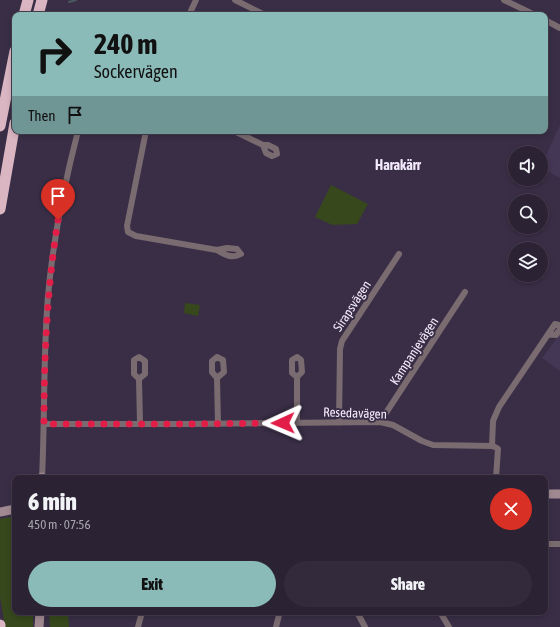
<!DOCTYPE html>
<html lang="en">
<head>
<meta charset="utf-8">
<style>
	body { margin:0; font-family:"Asap Condensed",sans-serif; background:#332a3c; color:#f1f3f6; height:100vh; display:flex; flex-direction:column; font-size:15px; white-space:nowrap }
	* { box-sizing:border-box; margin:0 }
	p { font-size:13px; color:#a6a4ac }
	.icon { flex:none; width:22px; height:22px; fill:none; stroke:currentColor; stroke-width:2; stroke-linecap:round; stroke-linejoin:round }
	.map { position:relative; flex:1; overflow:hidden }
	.drawer { position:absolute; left:12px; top:475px; width:536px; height:140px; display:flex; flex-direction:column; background:#2b2234; border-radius:8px; box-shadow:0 2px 6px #0003,0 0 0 1px #473f4f }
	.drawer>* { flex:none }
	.guide { position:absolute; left:12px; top:12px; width:536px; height:122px; border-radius:8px; box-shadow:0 2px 6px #0003,0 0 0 1px #473f4f; background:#8bbbb9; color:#111; overflow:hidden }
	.fabs { position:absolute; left:508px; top:146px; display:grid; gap:8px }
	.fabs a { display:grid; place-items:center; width:40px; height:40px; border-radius:50%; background:#2b2234; box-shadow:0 2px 6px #0003,0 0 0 1px #473f4f; font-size:20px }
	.pin { position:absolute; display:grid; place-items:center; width:34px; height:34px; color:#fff; margin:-41px -17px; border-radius:50% 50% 50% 0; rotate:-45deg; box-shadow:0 0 4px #0007 }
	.pin .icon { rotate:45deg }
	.me { position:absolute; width:44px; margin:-22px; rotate:269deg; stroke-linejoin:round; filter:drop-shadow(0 0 3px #0008) }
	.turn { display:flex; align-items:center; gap:14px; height:84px; padding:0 16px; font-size:18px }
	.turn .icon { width:52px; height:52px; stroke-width:2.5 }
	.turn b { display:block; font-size:28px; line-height:34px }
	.then { display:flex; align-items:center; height:38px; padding:0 16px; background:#0003; gap:8px; font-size:15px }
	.round { display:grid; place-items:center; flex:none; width:42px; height:42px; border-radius:21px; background:#332a3c }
	.headline { display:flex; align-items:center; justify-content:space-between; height:68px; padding:0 16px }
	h1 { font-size:24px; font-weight:800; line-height:30px }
	.action { display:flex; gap:8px; margin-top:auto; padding:8px 16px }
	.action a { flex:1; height:46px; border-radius:24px; background:#8bbbb9; color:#111; font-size:16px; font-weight:800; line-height:46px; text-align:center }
	.action a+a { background:#332a3c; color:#f1f3f6 }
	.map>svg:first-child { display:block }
	.built { fill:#443655 }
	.green { fill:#36481c }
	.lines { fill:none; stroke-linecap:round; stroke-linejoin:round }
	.stream { stroke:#4a5a61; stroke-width:2 }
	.minor { stroke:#7a6b70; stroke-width:6 }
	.secondary { stroke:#a18991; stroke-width:9 }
	.motorway { stroke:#dab6c2; stroke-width:11 }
	.route { stroke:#e11d48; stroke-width:7; stroke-dasharray:0 12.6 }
	.labels { text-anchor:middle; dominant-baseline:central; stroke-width:4; stroke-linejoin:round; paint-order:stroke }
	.street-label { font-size:13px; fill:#f3ecfc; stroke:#392e46 }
	.neighbourhood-label { font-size:14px; font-weight:bold; fill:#f3ecfc; stroke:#392e46 }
</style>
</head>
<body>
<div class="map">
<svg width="560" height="627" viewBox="0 0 560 627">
	<rect width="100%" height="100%" fill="#392e46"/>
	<path class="built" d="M 560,125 L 560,178 L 541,168 L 541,166 Z
		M 560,334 L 560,371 L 542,358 Z"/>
	<path class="green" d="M 331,185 L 368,204 L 357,224 L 332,225 L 315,217 Z
		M 185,303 L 200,305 L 198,316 L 184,313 Z
		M 14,516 L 15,517 L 15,612 L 33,612 L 33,627 L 5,627 L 0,597 L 0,519 Z
		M 49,612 L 68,612 L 69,627 L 50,627 Z"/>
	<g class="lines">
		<path class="stream" d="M 69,2 L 76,0"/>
		<path class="minor" d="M 235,0 L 265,15
			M 504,0 L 535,15
			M 189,15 L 196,0
			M 545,20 L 560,28
			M 146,131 L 127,226 L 128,232 L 136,236 L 217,250 C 225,255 232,259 241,254 L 237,249 L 227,248 L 217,250
			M 234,131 L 263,145 L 268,145 L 276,149 L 277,154 L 272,156 L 266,153 L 263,145
			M 548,334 L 556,335 L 560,329
			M 297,377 L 292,373 L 292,360 L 297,357 L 301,360 L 302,372 L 297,377 L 297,422
			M 217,378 L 212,372 L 212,361 L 217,357 L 223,360 L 224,372 L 217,378 L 218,424
			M 139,379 L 134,374 L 134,360 L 139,357 L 145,361 L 145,374 L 139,379 L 140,424
			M 380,422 L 465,292
			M 339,423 L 340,349 L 342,341 L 399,254
			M 44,424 L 184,424 L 380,422 L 393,425 L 422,441 L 433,445 L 492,446 L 493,421 L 499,407 L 555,324 L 559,325 L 560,328
			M 492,446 L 495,447 L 498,449 L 496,478
			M 42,478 C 45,417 43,356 48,296 C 53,240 64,185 78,131
			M 545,544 L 560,544
			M 357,612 L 365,627
			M 440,612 L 449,627
			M 138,627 L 142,612
			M 276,627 L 279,615 L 278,612"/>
		<path class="secondary" d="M 42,477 L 43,478
			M 545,494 L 560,494
			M 0,512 L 15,509
			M 39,627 L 40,612"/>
		<path class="motorway" d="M 24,15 L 28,0
			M 38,15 L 42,0
			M 0,126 L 15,51
			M 0,209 L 15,123
			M 0,625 L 0,627"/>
	</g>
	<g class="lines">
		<path class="route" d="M 58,220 C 47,288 44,356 44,424 L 184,424 L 283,423"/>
	</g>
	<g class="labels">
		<g class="street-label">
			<text transform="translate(352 306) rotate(-57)">Sirapsvägen</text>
			<text transform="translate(414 351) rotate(-57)">Kampanjevägen</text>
			<text transform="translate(355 413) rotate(2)">Resedavägen</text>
		</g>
		<g class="neighbourhood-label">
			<text x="398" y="165">Harakärr</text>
		</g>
	</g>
</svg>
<div class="fabs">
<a><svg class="icon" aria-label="sound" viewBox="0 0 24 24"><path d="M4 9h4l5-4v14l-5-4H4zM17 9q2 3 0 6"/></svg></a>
<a><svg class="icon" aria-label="search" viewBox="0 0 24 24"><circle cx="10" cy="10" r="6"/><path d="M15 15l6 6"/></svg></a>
<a><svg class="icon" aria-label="layers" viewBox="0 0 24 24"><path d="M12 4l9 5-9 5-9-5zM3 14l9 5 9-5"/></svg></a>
</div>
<div class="pin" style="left:58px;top:220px;background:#d93025"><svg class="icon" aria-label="arrive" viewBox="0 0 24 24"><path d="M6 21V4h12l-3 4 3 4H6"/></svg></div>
<svg class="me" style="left:283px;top:423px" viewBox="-20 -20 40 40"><path d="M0-17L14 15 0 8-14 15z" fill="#e11d48" stroke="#fff" stroke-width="4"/></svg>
<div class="guide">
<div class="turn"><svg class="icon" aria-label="right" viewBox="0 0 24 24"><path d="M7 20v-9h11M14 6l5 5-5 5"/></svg><div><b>240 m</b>Sockervägen</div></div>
<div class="then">Then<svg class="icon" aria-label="arrive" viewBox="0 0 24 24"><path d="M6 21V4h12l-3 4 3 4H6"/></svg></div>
</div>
<section class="drawer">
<div class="headline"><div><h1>6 min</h1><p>450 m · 07:56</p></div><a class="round" style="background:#d93025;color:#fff"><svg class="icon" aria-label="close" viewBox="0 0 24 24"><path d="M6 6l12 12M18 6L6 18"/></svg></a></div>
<div class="action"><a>Exit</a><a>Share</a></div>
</section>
</div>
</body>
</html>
